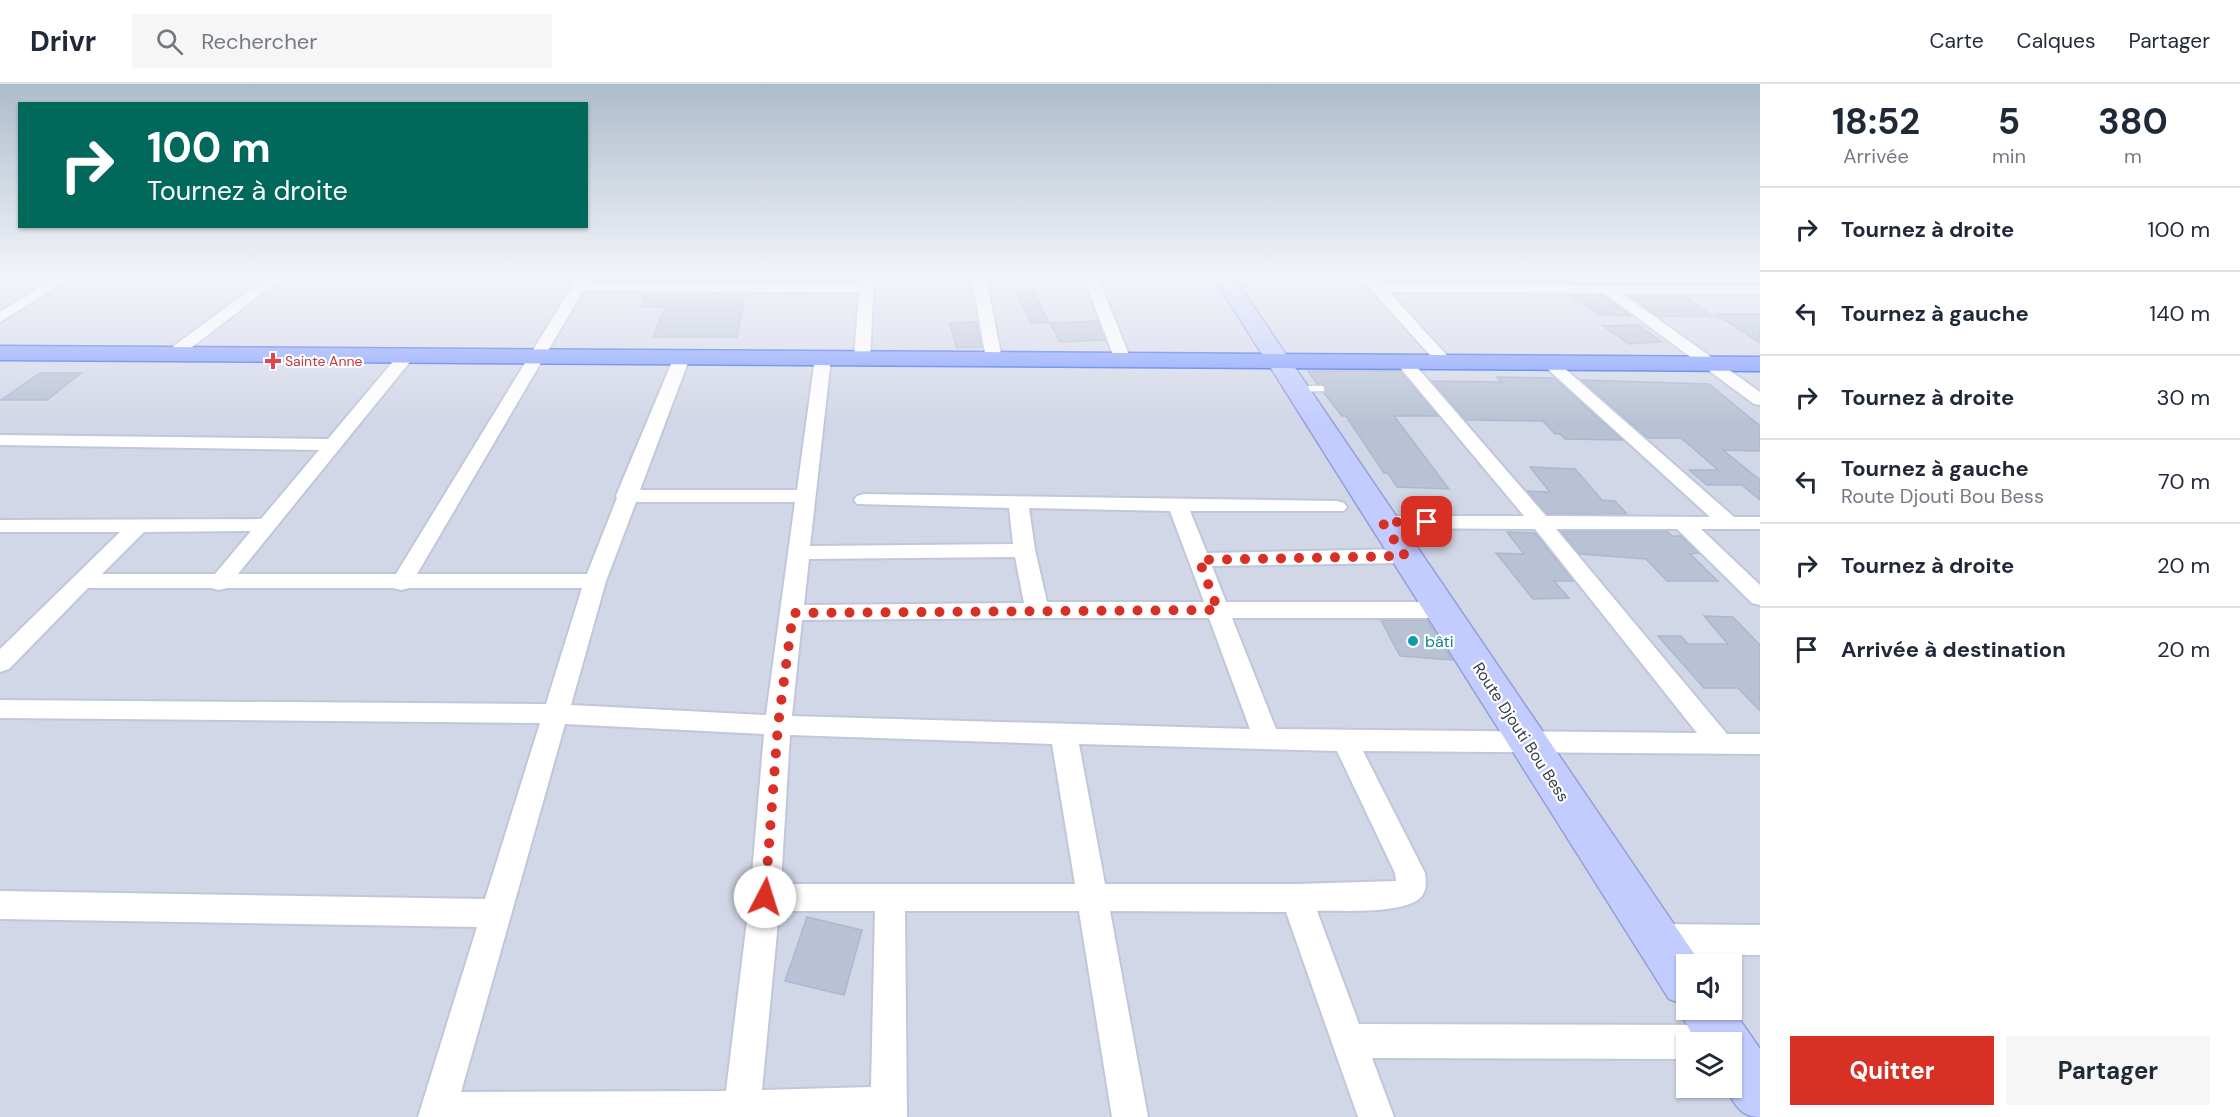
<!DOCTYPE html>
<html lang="fr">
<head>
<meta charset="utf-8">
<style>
	body { margin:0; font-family:"DM Sans",sans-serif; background:#f6f6f7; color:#1f2937; height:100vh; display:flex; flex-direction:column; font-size:22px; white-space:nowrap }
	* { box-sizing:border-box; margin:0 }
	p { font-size:20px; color:#747a83 }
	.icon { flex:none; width:33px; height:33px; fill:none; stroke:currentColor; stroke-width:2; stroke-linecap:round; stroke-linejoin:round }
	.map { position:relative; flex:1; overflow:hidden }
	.drawer { display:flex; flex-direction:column; background:#fff; width:480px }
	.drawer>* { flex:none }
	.guide { position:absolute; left:18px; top:18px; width:570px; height:126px; border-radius:0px; box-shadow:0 2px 4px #0004; background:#00695c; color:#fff; overflow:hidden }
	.fabs { position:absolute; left:1676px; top:870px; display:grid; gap:12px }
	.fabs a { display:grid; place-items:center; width:66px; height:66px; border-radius:0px; background:#fff; box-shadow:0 2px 4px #0004; font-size:30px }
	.pin { position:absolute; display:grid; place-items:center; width:51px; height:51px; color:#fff; margin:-26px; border-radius:12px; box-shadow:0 3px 9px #0006 }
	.me { position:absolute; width:66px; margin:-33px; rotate:5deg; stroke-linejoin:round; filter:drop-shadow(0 0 4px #0008) }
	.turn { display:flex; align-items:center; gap:21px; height:126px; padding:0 30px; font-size:27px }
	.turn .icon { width:78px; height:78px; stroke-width:2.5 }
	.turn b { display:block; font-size:42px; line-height:51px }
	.eta { display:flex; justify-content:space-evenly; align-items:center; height:102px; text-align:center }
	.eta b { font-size:36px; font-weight:700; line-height:42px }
	.primary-button { display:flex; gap:12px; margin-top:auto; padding:12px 30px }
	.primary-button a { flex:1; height:69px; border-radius:0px; background:#d93025; color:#fff; font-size:24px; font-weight:700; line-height:69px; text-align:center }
	.primary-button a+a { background:#f6f6f7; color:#1f2937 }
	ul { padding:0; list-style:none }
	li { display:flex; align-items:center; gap:18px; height:84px; padding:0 30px; border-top:2px solid #e0e1e3 }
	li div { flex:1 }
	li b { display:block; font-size:22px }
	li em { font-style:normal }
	header { display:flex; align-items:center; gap:36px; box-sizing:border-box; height:84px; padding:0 30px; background:#fff; border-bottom:2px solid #e0e1e3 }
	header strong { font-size:28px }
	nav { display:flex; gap:33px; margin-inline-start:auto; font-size:21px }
	.search { width:420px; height:54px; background:#f6f6f7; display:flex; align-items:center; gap:15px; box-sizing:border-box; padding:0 21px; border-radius:0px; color:#747a83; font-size:22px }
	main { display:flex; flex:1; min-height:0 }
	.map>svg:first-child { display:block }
	.residential { fill:#d2d7e7; fill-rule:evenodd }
	.building { fill:#b9c2d5; stroke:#acb7d0; stroke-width:1.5 }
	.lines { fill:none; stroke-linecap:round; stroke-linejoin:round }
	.service-casing { stroke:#c0c7da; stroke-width:3 }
	.minor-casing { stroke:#c0c7da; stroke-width:4 }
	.secondary-casing { stroke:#939fd9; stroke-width:3 }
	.trunk-casing { stroke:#2c60e5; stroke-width:3 }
	.service { fill:#fff; fill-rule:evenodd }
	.minor { fill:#fff; fill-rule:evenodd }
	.secondary { fill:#c2ccff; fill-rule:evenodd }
	.trunk { fill:#7a98ff; fill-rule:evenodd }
	.route { stroke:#d93025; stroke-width:10; stroke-dasharray:0 18 }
	.health-dot { fill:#e0444e; stroke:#fff; stroke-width:2 }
	.culture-dot { fill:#0f9aa8; stroke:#fff; stroke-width:2 }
	.labels { text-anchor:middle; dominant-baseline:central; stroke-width:4.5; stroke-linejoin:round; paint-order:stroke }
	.far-health-label { font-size:14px; fill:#be3a42; stroke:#fff; text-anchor:start }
	.culture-label { font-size:16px; fill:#0d838f; stroke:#fff; text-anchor:start }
	.street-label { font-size:16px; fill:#343946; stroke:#fff }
</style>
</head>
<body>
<header>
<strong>Drivr</strong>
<div class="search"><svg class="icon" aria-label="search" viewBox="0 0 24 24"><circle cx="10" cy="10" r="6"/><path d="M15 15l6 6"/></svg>Rechercher</div>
<nav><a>Carte</a><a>Calques</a><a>Partager</a></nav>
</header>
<main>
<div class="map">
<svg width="1760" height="1033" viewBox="0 0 1760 1033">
	<rect width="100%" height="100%" fill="#e4e7f3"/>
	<path class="residential" d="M 0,194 L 1760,194 L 1760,1033 L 0,1033 ZM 1686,880 L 1731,880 L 1731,926 L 1686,926 ZM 1686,958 L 1731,958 L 1731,1004 L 1686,1004 Z"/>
	<path class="building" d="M 651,194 L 733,194 L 732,197 L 650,197 Z
		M 644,209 L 745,210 L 737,253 L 653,253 L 665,223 L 641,223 L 645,215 L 642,215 Z
		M 1034,209 L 1049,238 L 1031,239 L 1017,210 Z
		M 1569,211 L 1603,211 L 1631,232 L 1599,231 Z
		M 1630,212 L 1685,212 L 1713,233 L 1658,232 Z
		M 1715,230 L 1760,230 L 1760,259 L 1745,249 Z
		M 1098,237 L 1105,256 L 1060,258 L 1050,239 Z
		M 976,238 L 982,263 L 957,264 L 949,239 Z
		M 1638,241 L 1662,258 L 1629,260 L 1603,242 Z
		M 1308,287 L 1400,287 L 1438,332 L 1394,332 L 1449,405 L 1397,403 L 1388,389 L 1384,389 L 1346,332 L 1342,332 L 1324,309 L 1326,302 L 1317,300 Z
		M 40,289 L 81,289 L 47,316 L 1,316 Z
		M 1497,293 L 1554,294 L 1622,356 L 1565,355 L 1560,350 L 1555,350 L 1543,337 L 1466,336 L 1432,297 L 1502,298 Z
		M 1582,296 L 1709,300 L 1760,342 L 1760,367 L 1723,366 L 1760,396 L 1760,416 L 1742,401 L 1707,401 L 1689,386 L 1718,386 L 1681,354 L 1648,354 Z
		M 1530,383 L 1575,385 L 1602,416 L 1615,417 L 1627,430 L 1547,430 L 1527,407 L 1550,408 Z
		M 1561,447 L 1667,447 L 1672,452 L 1681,452 L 1699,469 L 1690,470 L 1718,497 L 1667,497 L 1646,475 L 1580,470 Z
		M 1507,448 L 1535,449 L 1573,497 L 1554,497 L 1569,514 L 1533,515 L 1496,469 L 1524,470 Z
		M 1704,532 L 1733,533 L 1760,561 L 1760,627 L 1738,604 L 1704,604 L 1658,552 L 1681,552 L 1688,560 L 1728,560 Z
		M 1381,536 L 1427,536 L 1452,576 L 1400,572 Z
		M 807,833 L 862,846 L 844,911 L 785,897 Z"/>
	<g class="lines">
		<g class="service-casing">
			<path id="service" d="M 1321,302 L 1324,303 L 1324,307 L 1296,308 L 1292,305 L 1296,302 Z"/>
		</g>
		<g class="minor-casing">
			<path id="minor" d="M 53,194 L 70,194 L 0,238 L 0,228 Z
				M 266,194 L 282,194 L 179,273 L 167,273 L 165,270 L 167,267 Z
				M 577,194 L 591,194 L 588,199 L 860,200 L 860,194 L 874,194 L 870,275 L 862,280 L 854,275 L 859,208 L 583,207 L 417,490 L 587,490 L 617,414 L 616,412 L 674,273 L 682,268 L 690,273 L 640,406 L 797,406 L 815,274 L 823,269 L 831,274 L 810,462 L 1013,460 L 1009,424 L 857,420 L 854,416 L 857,412 L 864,410 L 1337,417 L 1344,419 L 1347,423 L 1344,427 L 1190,427 L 1207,469 L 1405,465 L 1413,467 L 1416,472 L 1413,477 L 1405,479 L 1212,482 L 1226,518 L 1440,518 L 1448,521 L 1451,526 L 1448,531 L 1440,534 L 1232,534 L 1276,645 L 1697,649 L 1535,445 L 1382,444 L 1375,442 L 1372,438 L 1375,434 L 1382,432 L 1524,432 L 1398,281 L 1396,278 L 1404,273 L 1410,275 L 1546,432 L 1710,433 L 1540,278 L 1542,275 L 1554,275 L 1734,433 L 1760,433 L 1760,445 L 1701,445 L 1760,501 L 1760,521 L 1752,519 L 1677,445 L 1556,445 L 1727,650 L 1760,650 L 1760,670 L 1363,667 L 1425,789 C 1426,797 1427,805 1422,812 C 1407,831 1341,826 1317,827 L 1359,940 L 1725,941 L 1737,946 L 1742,958 L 1737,970 L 1731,973 L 1731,958 L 1686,958 L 1686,975 L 1372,974 L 1394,1033 L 1358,1033 L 1286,828 L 1110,827 L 1148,1033 L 1112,1033 L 1079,827 L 905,827 L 907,1033 L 418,1033 L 477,843 L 0,835 L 0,807 L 485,815 L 540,639 L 0,634 L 0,616 L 546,620 L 582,504 L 409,504 L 401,506 L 393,504 L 227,504 L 219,506 L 211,504 L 88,504 L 9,585 L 0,588 L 0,565 L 120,448 L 0,448 L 0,436 L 261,435 L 319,366 L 0,361 L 0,351 L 328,355 L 401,268 L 413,268 L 415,271 L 413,274 L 238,490 L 396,490 ZM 636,418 L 795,418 L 766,631 L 571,621 L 606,497 ZM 1029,424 L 1170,427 L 1204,518 L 1047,518 L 1035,466 ZM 251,447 L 215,490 L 102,490 L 144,448 ZM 1015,473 L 1024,519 L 804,521 L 809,475 ZM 1037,534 L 1209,534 L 1250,645 L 792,632 L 802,536 ZM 565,640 L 764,650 L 750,813 L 726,1007 L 461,1008 ZM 790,651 L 1052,660 L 1075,800 L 781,800 ZM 1079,660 L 1337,667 L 1395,789 L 1396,797 L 1297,800 L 1105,800 ZM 779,827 L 875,827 L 871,1003 L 762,1006 Z
				M 972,194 L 986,194 L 1002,275 L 1000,278 L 988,278 L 986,275 Z
				M 1084,194 L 1098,194 L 1131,276 L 1129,279 L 1123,281 L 1115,276 Z
				M 1366,194 L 1376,194 L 1381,200 L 1760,202 L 1760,210 L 1623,210 L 1760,308 L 1760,321 L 1754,320 L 1604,209 L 1389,208 L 1453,278 L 1445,283 L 1439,281 L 1366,200 L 1364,197 Z
				M 1658,840 L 1760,841 L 1760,871 L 1658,870 L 1647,865 L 1642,855 L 1647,845 Z"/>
		</g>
		<g class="secondary-casing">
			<path id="secondary" d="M 1214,194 L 1234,194 L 1701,880 L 1686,880 L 1686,926 L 1731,926 L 1731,923 L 1760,965 L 1760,1033 C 1739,1033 1735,1019 1725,1004 L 1731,1004 L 1731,958 L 1696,958 L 1679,926 L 1682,920 L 1669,915 Z"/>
		</g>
		<g class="trunk-casing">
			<path id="trunk" d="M 0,262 L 1760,273 L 1760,287 L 0,276 Z"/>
		</g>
		<use href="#service" class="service"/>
		<use href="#minor" class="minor"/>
		<use href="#secondary" class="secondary"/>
		<use href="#trunk" class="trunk"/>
	</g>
	<linearGradient id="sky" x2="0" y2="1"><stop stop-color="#adbcca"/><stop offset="0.57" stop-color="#f3f4fa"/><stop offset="1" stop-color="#f3f4fa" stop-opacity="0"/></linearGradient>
	<rect width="1760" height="339" fill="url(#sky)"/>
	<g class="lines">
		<path class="route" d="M 765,813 L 778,641 L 793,529 L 1218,526 L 1199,476 L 1405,472 L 1382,438 L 1427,438"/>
	</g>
	<path class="health-dot" d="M270 268h6v6h6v6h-6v6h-6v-6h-6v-6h6z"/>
	<circle class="culture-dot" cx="1413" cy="557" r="6"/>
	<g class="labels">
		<g class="far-health-label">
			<text x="285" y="277">Sainte Anne</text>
		</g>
		<g class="culture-label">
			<text x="1425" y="557">bâti</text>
		</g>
		<g class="street-label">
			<text transform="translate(1521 648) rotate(57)">Route Djouti Bou Bess</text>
		</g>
	</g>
</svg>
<div class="fabs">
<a><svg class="icon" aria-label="sound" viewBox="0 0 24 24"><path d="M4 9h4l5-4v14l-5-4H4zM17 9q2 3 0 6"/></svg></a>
<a><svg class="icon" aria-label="layers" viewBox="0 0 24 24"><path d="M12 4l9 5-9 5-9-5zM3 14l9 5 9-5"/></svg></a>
</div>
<div class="pin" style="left:1427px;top:438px;background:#d93025"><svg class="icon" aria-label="arrive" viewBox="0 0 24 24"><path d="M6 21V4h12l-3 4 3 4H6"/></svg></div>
<svg class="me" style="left:765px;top:813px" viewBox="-20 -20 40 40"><circle r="19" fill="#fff"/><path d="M0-13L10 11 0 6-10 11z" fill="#d93025"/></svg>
<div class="guide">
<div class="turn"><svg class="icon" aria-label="right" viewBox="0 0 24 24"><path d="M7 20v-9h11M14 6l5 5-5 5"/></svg><div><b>100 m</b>Tournez à droite</div></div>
</div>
</div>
<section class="drawer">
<div class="eta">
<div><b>18:52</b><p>Arrivée</p></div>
<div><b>5</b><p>min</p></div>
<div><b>380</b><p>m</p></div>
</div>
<ul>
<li><svg class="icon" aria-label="right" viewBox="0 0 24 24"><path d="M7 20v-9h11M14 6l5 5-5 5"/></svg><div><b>Tournez à droite</b></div><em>100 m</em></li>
<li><svg class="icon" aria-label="left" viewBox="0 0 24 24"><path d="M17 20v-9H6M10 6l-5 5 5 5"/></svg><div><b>Tournez à gauche</b></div><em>140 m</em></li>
<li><svg class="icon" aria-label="right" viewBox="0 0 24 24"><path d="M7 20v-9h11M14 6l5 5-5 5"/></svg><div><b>Tournez à droite</b></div><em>30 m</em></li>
<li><svg class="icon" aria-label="left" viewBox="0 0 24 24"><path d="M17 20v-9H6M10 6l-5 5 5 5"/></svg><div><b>Tournez à gauche</b><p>Route Djouti Bou Bess</p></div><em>70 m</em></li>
<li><svg class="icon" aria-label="right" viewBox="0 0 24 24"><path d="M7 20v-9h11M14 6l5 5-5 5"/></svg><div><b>Tournez à droite</b></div><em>20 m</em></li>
<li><svg class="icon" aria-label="arrive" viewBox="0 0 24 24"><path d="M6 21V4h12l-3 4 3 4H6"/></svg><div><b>Arrivée à destination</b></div><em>20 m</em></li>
</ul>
<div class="primary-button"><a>Quitter</a><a>Partager</a></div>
</section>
</main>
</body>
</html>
